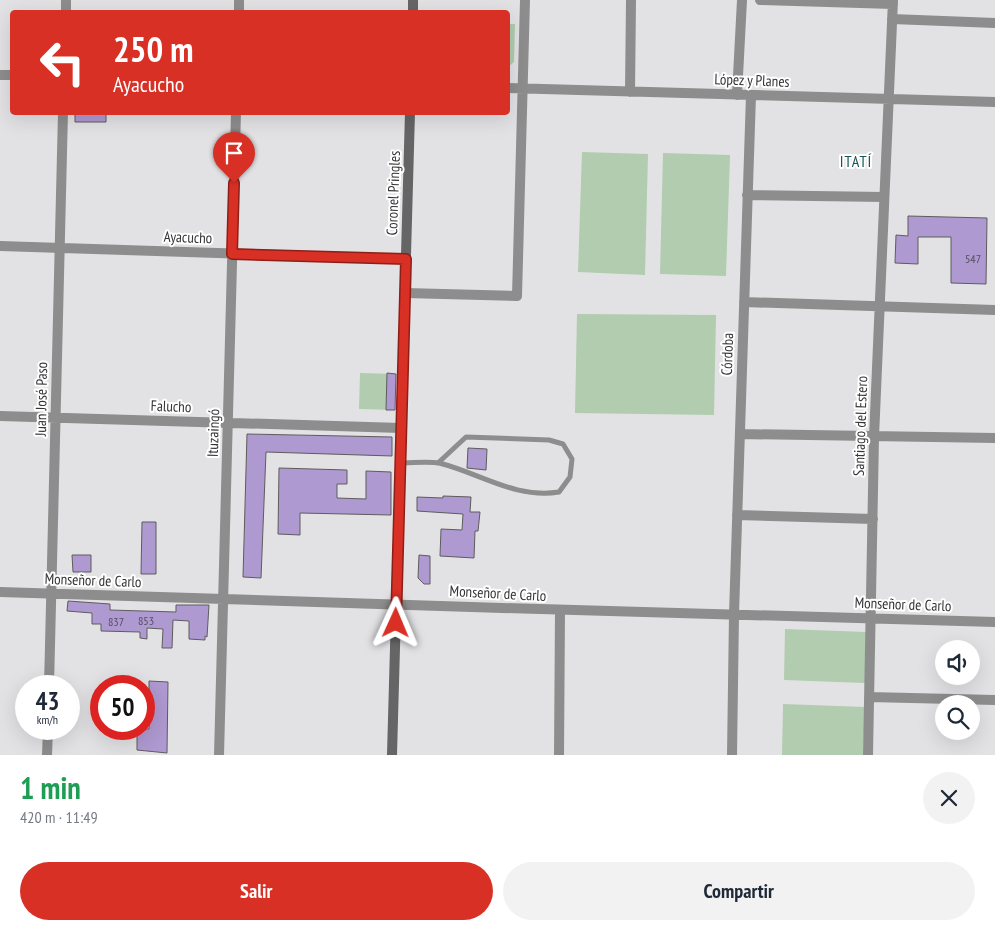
<!DOCTYPE html>
<html lang="es">
<head>
<meta charset="utf-8">
<style>
	body { margin:0; font-family:"PT Sans Narrow",sans-serif; background:#f2f2f3; color:#1f2937; height:100vh; display:flex; flex-direction:column; font-size:19px; white-space:nowrap }
	* { box-sizing:border-box; margin:0 }
	p { font-size:16px; color:#747a83 }
	.icon { flex:none; width:28px; height:28px; fill:none; stroke:currentColor; stroke-width:2; stroke-linecap:round; stroke-linejoin:round }
	.map { position:relative; height:755px; overflow:hidden }
	.sheet { display:flex; flex-direction:column; background:#fff; flex:1 }
	.sheet>* { flex:none }
	.top-card { position:absolute; left:10px; top:10px; width:500px; height:105px; border-radius:5px; box-shadow:0 5px 20px #0002; background:#d93025; color:#fff; overflow:hidden }
	.buttons { position:absolute; left:935px; top:640px; display:grid; gap:10px }
	.buttons a { display:grid; place-items:center; width:45px; height:45px; border-radius:50%; background:#fff; box-shadow:0 5px 20px #0002; font-size:25px }
	.speed { position:absolute; left:15px; top:675px; display:flex; gap:10px; font-size:25px; font-weight:700; text-align:center }
	.speed>* { display:grid; place-content:center; width:65px; height:65px; border-radius:50%; background:#fff; box-shadow:0 5px 20px #0002; line-height:1 }
	.speed small { font-size:12px; font-weight:400 }
	.speed .limit { border:8px solid #d22; background:#fff; color:#111 }
	.pin { position:absolute; display:grid; place-items:center; width:42px; height:42px; color:#fff; margin:-51px -21px; border-radius:50% 50% 50% 0; rotate:-45deg; box-shadow:0 0 5px #0007 }
	.pin .icon { rotate:45deg }
	.me { position:absolute; width:55px; margin:-28px; rotate:1deg; stroke-linejoin:round; filter:drop-shadow(0 0 4px #0008) }
	.turn { display:flex; align-items:center; gap:18px; height:105px; padding:0 20px; font-size:22px }
	.turn .icon { width:65px; height:65px; stroke-width:2.5 }
	.turn b { display:block; font-size:35px; line-height:42px }
	.round { display:grid; place-items:center; flex:none; width:52px; height:52px; border-radius:26px; background:#f2f2f3 }
	.head { display:flex; align-items:center; justify-content:space-between; height:85px; padding:0 20px }
	h1 { font-size:30px; font-weight:700; line-height:38px; color:#1e9e55 }
	.cta { display:flex; gap:10px; margin-top:auto; padding:10px 20px }
	.cta a { flex:1; height:58px; border-radius:30px; background:#d93025; color:#fff; font-size:20px; font-weight:700; line-height:58px; text-align:center }
	.cta a+a { background:#f2f2f3; color:#1f2937 }
	.map>svg:first-child { display:block }
	.green { fill:#b1ccaf }
	.building { fill:#ae99d0; stroke:#5d5c5e }
	.lines { fill:none; stroke-linecap:round; stroke-linejoin:round }
	.service { stroke:#8e8d8d; stroke-width:5 }
	.minor { stroke:#8e8d8d; stroke-width:10 }
	.secondary { stroke:#666565; stroke-width:10 }
	.route-casing { stroke:#8d1f18; stroke-width:12 }
	.route { stroke:#d93025; stroke-width:9 }
	.labels { text-anchor:middle; dominant-baseline:central; stroke-width:4; stroke-linejoin:round; paint-order:stroke }
	.number-label { font-size:12px; fill:#534e5c }
	.street-label { font-size:15px; fill:#353536; stroke:#fff }
	.neighbourhood-label { font-size:16px; letter-spacing:1px; fill:#185452; stroke:#fff }
</style>
</head>
<body>
<div class="map">
<svg width="995" height="755" viewBox="0 0 995 755">
	<rect width="100%" height="100%" fill="#e2e2e5"/>
	<path class="green" d="M 508,24 L 515,24 L 514,62 L 508,67 Z
		M 582,152 L 648,154 L 645,275 L 578,272 Z
		M 663,153 L 730,155 L 726,276 L 660,274 Z
		M 577,314 L 716,315 L 714,415 L 575,413 Z
		M 360,373 L 396,374 L 395,410 L 359,409 Z
		M 785,629 L 866,632 L 865,683 L 784,680 Z
		M 783,704 L 865,707 L 863,755 L 782,755 Z"/>
	<path class="building" d="M 75,112 L 106,112 L 106,122 L 75,122 Z
		M 908,216 L 987,218 L 986,284 L 951,283 L 951,237 L 918,237 L 918,264 L 895,263 L 896,235 L 908,236 Z
		M 387,373 L 396,374 L 395,410 L 386,410 Z
		M 247,434 L 392,437 L 392,456 L 266,452 L 261,578 L 243,577 Z
		M 468,448 L 487,449 L 486,470 L 467,468 Z
		M 279,468 L 347,470 L 347,484 L 337,484 L 337,498 L 366,499 L 366,471 L 391,472 L 391,515 L 300,513 L 300,535 L 278,534 Z
		M 443,496 L 471,497 L 470,512 L 480,512 L 478,531 L 475,531 L 474,558 L 440,556 L 441,529 L 462,530 L 463,514 L 417,511 L 417,497 L 443,498 Z
		M 142,522 L 156,522 L 156,574 L 141,574 Z
		M 72,555 L 91,555 L 91,572 L 73,572 Z
		M 419,555 L 430,556 L 430,584 L 424,584 L 418,578 Z
		M 68,601 L 110,604 L 110,610 L 176,612 L 176,605 L 209,605 L 207,637 L 205,636 L 205,640 L 189,639 L 189,621 L 173,620 L 172,648 L 162,648 L 163,629 L 147,628 L 147,639 L 140,638 L 140,632 L 101,631 L 101,624 L 92,624 L 92,613 L 67,611 Z
		M 149,681 L 168,682 L 167,753 L 137,750 L 137,729 L 149,729 Z"/>
	<g class="lines">
		<path class="service" d="M 400,463 C 413,463 427,461 439,463 C 480,473 515,499 559,492 L 570,477 L 572,459 L 563,444 L 549,440 L 466,437 L 438,463"/>
		<path class="minor" d="M 760,0 L 893,4
			M 66,12 L 66,0
			M 239,12 L 239,0
			M 892,19 L 995,23
			M 0,75 L 12,75
			M 508,88 L 995,102
			M 630,92 L 631,0
			M 737,95 L 742,0
			M 747,195 L 884,197
			M 0,246 L 406,259
			M 405,293 L 517,296 L 525,0
			M 744,302 L 995,310
			M 0,416 L 401,428
			M 740,434 L 995,438
			M 737,515 L 873,519
			M 0,592 C 332,602 663,614 995,622
			M 49,686 L 63,112
			M 869,697 L 995,700
			M 47,755 L 48,729
			M 219,755 L 236,112
			M 559,755 L 560,611
			M 732,755 L 734,614 L 751,95
			M 868,755 L 874,437 L 893,0"/>
		<path class="secondary" d="M 413,12 L 413,0
			M 392,755 L 410,112"/>
	</g>
	<g class="lines">
		<g class="route-casing">
			<path id="route" d="M 234,183 L 232,254 L 406,259 L 396,623"/>
		</g>
		<use href="#route" class="route"/>
	</g>
	<g class="labels">
		<g class="number-label">
			<text x="973" y="258">547</text>
			<text x="146" y="620">853</text>
			<text x="116" y="621">837</text>
		</g>
		<g class="street-label">
			<text transform="translate(752 80) rotate(2)">López y Planes</text>
			<text transform="translate(393 193) rotate(-88)">Coronel Pringles</text>
			<text transform="translate(188 237) rotate(2)">Ayacucho</text>
			<text transform="translate(727 354) rotate(-88)">Córdoba</text>
			<text transform="translate(41 399) rotate(-89)">Juan José Paso</text>
			<text transform="translate(171 406) rotate(2)">Falucho</text>
			<text transform="translate(860 426) rotate(-88)">Santiago del Estero</text>
			<text transform="translate(213 433) rotate(-88)">Ituzaingó</text>
			<text transform="translate(93 580) rotate(2)">Monseñor de Carlo</text>
			<text transform="translate(498 593) rotate(3)">Monseñor de Carlo</text>
			<text transform="translate(903 604) rotate(2)">Monseñor de Carlo</text>
		</g>
		<g class="neighbourhood-label">
			<text x="856" y="161">ITATÍ</text>
		</g>
	</g>
</svg>
<div class="buttons">
<a><svg class="icon" aria-label="sound" viewBox="0 0 24 24"><path d="M4 9h4l5-4v14l-5-4H4zM17 9q2 3 0 6"/></svg></a>
<a><svg class="icon" aria-label="search" viewBox="0 0 24 24"><circle cx="10" cy="10" r="6"/><path d="M15 15l6 6"/></svg></a>
</div>
<div class="speed"><div>43<small>km/h</small></div><div class="limit">50</div></div>
<div class="pin" style="left:234px;top:183px;background:#d93025"><svg class="icon" aria-label="arrive" viewBox="0 0 24 24"><path d="M6 21V4h12l-3 4 3 4H6"/></svg></div>
<svg class="me" style="left:396px;top:623px" viewBox="-20 -20 40 40"><path d="M0-17L14 15 0 8-14 15z" fill="#d93025" stroke="#fff" stroke-width="4"/></svg>
<div class="top-card">
<div class="turn"><svg class="icon" aria-label="left" viewBox="0 0 24 24"><path d="M17 20v-9H6M10 6l-5 5 5 5"/></svg><div><b>250 m</b>Ayacucho</div></div>
</div>
</div>
<section class="sheet">
<div class="head"><div><h1>1 min</h1><p>420 m · 11:49</p></div><a class="round"><svg class="icon" aria-label="close" viewBox="0 0 24 24"><path d="M6 6l12 12M18 6L6 18"/></svg></a></div>
<div class="cta"><a>Salir</a><a>Compartir</a></div>
</section>
</body>
</html>
